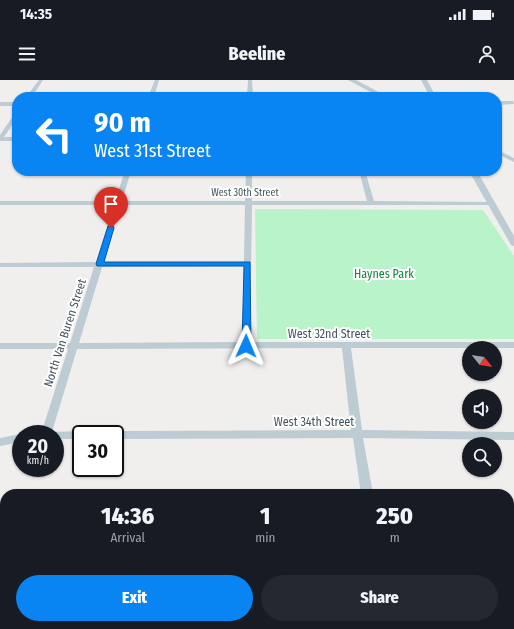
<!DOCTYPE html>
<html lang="en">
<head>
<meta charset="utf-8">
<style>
	body { margin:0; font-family:"Fira Sans Condensed",sans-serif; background:#242831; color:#f1f3f6; height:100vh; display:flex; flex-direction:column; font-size:15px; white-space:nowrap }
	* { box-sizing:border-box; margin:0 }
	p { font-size:13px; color:#9ea1a6 }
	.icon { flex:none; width:22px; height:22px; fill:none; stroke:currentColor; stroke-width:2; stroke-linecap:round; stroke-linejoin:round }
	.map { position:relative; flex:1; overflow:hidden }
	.side { position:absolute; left:0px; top:409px; width:514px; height:140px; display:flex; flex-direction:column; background:#171b24; border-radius:16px 16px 0 0; box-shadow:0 1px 3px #0004 }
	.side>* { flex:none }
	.hud { position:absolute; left:12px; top:12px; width:490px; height:84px; border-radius:16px; box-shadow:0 1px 3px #0004; background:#0885f2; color:#fff; overflow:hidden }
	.needle { width:26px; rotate:120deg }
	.tools { position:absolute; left:462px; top:261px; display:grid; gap:8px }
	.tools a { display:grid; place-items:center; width:40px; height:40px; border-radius:50%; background:#171b24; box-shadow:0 1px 3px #0004; font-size:20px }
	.speed { position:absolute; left:12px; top:345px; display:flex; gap:8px; font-size:20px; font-weight:700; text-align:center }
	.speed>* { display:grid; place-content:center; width:52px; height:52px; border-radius:50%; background:#171b24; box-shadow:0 1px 3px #0004; line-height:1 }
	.speed small { font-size:10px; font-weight:400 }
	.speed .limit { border:2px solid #111; border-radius:6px; background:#fff; color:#111 }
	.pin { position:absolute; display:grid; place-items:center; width:34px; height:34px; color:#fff; margin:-41px -17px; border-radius:50% 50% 50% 0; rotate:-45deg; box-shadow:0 0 4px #0007 }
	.pin .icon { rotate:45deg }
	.me { position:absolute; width:44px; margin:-22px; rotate:1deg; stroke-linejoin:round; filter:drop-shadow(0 0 3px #0008) }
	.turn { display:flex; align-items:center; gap:14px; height:84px; padding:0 16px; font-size:18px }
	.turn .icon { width:52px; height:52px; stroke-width:2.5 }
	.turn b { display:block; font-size:28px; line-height:34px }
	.eta { display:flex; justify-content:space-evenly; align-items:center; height:68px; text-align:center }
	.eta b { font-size:24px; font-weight:800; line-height:28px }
	.button { display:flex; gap:8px; margin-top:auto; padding:8px 16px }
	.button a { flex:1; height:46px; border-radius:24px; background:#0885f2; color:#fff; font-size:16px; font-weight:800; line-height:46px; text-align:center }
	.button a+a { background:#242831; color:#f1f3f6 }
	.status { display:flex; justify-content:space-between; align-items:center; height:28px; padding:0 20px; background:#171b24; direction:ltr }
	.status svg { height:11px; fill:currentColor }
	header { display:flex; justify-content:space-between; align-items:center; height:52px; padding:0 16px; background:#171b24; font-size:18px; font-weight:800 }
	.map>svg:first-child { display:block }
	.green { fill:#b8f3c9 }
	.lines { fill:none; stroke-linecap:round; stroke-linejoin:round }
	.minor { fill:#bdcbd2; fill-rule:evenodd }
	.tertiary { fill:#bdcbd2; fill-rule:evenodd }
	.shaded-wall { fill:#8d9094 }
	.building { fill:#caced4; stroke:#8d9094 }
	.route { fill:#0885f2; stroke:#05569d }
	.labels { text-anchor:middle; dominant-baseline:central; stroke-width:4; stroke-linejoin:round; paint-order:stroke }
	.far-street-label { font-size:10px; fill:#45545e; stroke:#fff }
	.park-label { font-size:12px; fill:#0e863e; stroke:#fff }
	.street-label { font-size:12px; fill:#45545e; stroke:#fff }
</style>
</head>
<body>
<div class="status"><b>14:35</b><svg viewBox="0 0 49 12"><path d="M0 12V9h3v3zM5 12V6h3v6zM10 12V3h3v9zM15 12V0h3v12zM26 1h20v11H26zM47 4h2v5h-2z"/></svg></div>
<header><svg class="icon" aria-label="menu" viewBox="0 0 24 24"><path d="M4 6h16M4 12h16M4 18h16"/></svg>Beeline<svg class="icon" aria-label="person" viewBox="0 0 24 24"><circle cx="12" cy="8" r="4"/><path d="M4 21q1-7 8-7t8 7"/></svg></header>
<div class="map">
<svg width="514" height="549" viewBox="0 0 514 549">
	<rect width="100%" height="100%" fill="#f1eeee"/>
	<path class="green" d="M 255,129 L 483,130 L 514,176 L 514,259 L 257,259 Z"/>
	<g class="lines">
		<path class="minor" d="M 39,0 L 43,0 L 32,17 L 26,17 Z
			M 155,0 L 159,0 L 154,17 L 148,17 Z
			M 248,0 L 252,0 L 253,17 L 247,17 Z
			M 378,12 L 380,13 L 380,14 L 371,17 L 363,17 Z
			M 497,21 L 513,21 L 514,24 L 497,25 Z
			M 0,22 L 17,22 L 17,26 L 0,26 Z
			M 17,32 L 17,38 L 4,57 L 17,57 L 17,61 L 0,61 L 0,55 L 15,33 Z
			M 497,70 L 514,78 L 514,82 L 497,74 Z
			M 125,91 L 131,91 L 122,121 L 245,121 L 246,91 L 252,91 L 252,121 L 367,121 L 359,91 L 365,91 L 374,121 L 492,122 L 493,123 L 490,125 L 252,125 L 250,262 L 514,262 L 514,268 L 351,268 L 362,350 L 514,352 L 514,360 L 363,358 L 373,414 L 361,414 L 353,358 L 115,359 L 115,354 L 110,354 L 115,351 L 351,350 L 342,268 L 77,269 L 52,352 L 81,351 L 86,354 L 81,354 L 81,359 L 55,359 L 55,354 L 41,354 L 68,269 L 0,269 L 0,263 L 70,263 L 94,187 L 0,187 L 0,183 L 96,182 L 114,125 L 0,125 L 0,121 L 115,121 ZM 121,125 L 245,125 L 244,182 L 103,182 ZM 244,186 L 242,262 L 79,263 L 102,187 Z
			M 21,354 L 21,362 L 0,366 L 0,358 Z
			M 380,544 L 394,544 L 395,549 L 381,549 Z"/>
		<path class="tertiary" d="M 348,0 L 356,0 L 388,17 L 380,17 Z
			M 421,0 L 427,0 L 436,17 L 430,17 Z
			M 469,91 L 477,91 L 514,156 L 514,166 L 511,165 Z"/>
	</g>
	<path class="shaded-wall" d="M 96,544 L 112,544 L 104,549 L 95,549 Z"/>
	<path class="building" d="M 0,510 L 5,510 L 5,544 L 96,544 L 95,549 L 0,549 Z"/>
	<path class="route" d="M 108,146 L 113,146 L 114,148 L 104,182 L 250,182 L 251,266 L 250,268 L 243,268 L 242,266 L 244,186 L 97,186 L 96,184 Z"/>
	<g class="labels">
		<g class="far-street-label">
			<text x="245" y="113">West 30th Street</text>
		</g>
		<g class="park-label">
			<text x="384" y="194">Haynes Park</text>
		</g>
		<g class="street-label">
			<text transform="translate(65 253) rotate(-72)">North Van Buren Street</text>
			<text x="329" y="254">West 32nd Street</text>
			<text x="314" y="342">West 34th Street</text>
		</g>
	</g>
</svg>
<div class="tools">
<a><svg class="needle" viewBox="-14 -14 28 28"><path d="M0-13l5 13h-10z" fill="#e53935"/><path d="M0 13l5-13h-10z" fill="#9ea1a6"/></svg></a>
<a><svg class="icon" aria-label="sound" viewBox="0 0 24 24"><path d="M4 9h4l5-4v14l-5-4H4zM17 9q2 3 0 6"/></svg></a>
<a><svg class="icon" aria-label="search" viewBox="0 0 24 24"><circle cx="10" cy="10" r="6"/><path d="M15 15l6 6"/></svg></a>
</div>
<div class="speed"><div>20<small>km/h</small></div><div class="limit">30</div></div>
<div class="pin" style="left:111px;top:148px;background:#d93025"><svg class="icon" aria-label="arrive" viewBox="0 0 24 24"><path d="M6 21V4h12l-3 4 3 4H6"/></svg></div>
<svg class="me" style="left:246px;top:266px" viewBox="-20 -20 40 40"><path d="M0-17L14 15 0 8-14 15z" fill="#0885f2" stroke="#fff" stroke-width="4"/></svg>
<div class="hud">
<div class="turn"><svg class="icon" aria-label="left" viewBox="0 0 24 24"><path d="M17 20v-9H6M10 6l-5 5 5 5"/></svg><div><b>90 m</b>West 31st Street</div></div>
</div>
<section class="side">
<div class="eta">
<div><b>14:36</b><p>Arrival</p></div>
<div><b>1</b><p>min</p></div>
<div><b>250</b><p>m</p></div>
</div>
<div class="button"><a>Exit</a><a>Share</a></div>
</section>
</div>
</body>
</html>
